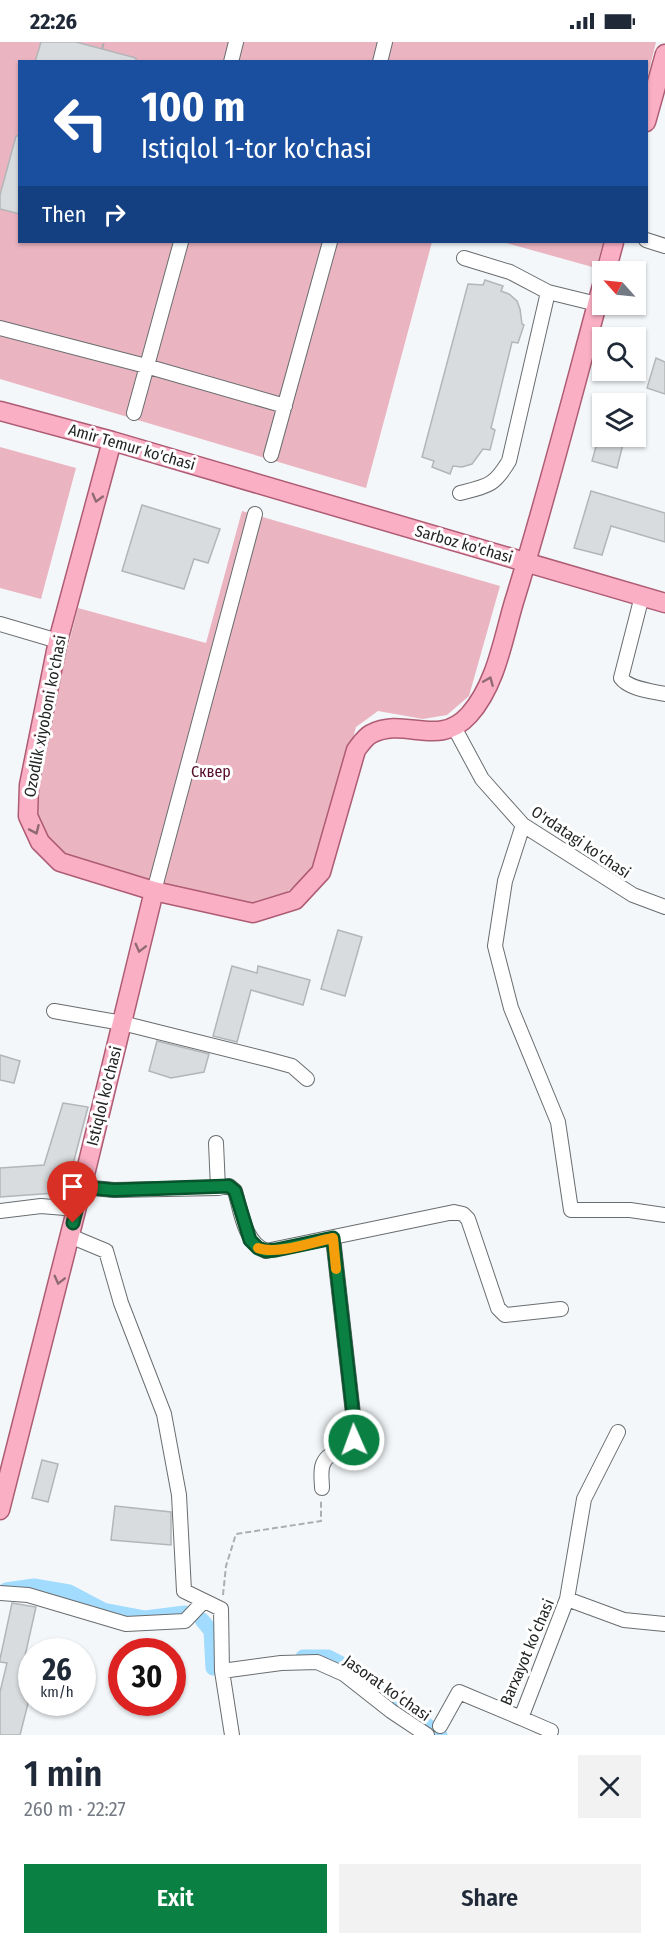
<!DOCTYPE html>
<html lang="en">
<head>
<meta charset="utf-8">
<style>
	body { margin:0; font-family:"Fira Sans Condensed",sans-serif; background:#f2f2f3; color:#1f2937; height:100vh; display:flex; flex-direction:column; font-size:22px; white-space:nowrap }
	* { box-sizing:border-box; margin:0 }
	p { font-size:20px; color:#747a83 }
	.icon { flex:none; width:33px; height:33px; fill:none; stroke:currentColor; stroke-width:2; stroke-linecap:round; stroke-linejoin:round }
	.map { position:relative; height:1693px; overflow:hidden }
	.details { display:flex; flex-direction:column; background:#fff; flex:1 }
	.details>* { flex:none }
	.banner { position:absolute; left:18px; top:18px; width:630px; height:183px; border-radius:0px; box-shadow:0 2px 4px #0004; background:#1a4fa0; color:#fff; overflow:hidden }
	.needle { width:39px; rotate:297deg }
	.buttons { position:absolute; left:592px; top:219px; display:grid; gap:12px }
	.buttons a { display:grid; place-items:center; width:54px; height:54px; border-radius:0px; background:#fff; box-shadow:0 2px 4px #0004; font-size:30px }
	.speed { position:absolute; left:18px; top:1596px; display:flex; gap:12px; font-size:30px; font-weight:700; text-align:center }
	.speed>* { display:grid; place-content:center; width:78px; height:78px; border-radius:50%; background:#fff; box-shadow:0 2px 4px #0004; line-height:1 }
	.speed small { font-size:15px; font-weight:400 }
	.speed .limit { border:9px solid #d22; background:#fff; color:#111 }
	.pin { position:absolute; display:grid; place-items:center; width:51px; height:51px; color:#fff; margin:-62px -26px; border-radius:50% 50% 50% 0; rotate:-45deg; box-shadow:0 0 6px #0007 }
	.pin .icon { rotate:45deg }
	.me { position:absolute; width:66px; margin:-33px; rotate:358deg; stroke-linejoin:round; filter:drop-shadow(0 0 4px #0008) }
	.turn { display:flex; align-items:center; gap:21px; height:126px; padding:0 24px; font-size:27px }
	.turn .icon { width:78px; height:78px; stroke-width:2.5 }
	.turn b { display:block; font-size:42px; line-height:51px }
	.then { display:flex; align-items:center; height:57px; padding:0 24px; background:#0003; gap:12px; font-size:22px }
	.round { display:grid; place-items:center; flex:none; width:63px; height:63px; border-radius:0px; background:#f2f2f3 }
	.overview { display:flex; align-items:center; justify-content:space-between; height:102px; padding:0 24px }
	h1 { font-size:36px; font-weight:600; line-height:45px }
	.cta { display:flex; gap:12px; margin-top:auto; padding:12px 24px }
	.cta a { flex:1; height:69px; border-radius:0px; background:#0b8043; color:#fff; font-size:24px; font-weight:600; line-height:69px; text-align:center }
	.cta a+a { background:#f2f2f3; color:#1f2937 }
	.status { display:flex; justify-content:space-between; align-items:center; height:42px; padding:0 30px; background:#fff; direction:ltr }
	.status svg { height:16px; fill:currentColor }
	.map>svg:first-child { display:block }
	.green { fill:#ebb4c1 }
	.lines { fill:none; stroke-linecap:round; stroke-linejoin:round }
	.canal { stroke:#a1dbfd; stroke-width:15 }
	.building { fill:#d9dcde; stroke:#b2b6b8; stroke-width:1.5 }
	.minor-casing { stroke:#6a6d6f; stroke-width:16 }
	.major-casing { stroke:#ae5c74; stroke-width:21 }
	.path { stroke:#abafb0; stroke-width:2; stroke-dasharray:6 3; stroke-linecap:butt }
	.minor { stroke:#fff; stroke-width:14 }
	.major { stroke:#fbafc5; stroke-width:18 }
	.oneway { stroke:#8f6a75 }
	.route-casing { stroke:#07532c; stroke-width:15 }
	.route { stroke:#0b8043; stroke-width:10 }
	.slow { stroke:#f59e0b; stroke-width:10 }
	.labels { text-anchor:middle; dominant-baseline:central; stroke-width:6; stroke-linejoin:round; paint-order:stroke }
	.street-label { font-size:16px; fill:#232525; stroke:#fff }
	.park-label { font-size:16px; fill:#560d29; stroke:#fff }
</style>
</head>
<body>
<div class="status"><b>22:26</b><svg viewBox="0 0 49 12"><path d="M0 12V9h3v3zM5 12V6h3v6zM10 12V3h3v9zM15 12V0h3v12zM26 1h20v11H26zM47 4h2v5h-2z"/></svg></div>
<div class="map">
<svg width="665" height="1693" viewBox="0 0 665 1693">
	<rect width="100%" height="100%" fill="#f3f7f9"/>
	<path class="green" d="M 0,0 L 656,0 L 647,37 L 646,20 L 20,20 L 20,200 L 432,200 L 366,446 L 0,337 Z
		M 503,200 L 603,200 L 596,226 Z
		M 0,405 L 76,426 L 41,557 L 0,546 Z
		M 242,469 L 500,544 L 469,654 L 447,673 L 423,677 L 378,669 L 356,685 L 319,823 L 275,860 L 223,867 L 65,816 L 39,789 L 33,739 L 78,566 L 206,601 Z"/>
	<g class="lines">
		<path class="canal" d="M 6,1548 L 34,1544 L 69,1550 L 103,1568 L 145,1576 L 185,1571
			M 202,1578 L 211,1589 L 213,1626
			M 303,1615 L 328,1615 L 353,1628 L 440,1693"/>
	</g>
	<path class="building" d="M 41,0 L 76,0 L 136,16 L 136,20 L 35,20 Z
		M 16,94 L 20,94 L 20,172 L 0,167 L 0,153 Z
		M 485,238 L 503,244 L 501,249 L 509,252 L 517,259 L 520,267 L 522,282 L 524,283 L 518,301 L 512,300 L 491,386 L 495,388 L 490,408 L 483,407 L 472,422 L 462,425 L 453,424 L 450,432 L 432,425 L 434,419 L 422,415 L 468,242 L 483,243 Z
		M 656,316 L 665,320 L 665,352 L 647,346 Z
		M 599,394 L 625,394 L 617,426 L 592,419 Z
		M 591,449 L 665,471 L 665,500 L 611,484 L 602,513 L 574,506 Z
		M 142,463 L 220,487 L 208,521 L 194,517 L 184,547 L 122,529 Z
		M 338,888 L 362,895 L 345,954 L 321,947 Z
		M 232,924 L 257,931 L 258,924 L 310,938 L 303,963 L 251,948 L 237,1000 L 213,994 Z
		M 157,999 L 209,1012 L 204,1030 L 171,1036 L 149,1029 Z
		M 0,1013 L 20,1019 L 14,1041 L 0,1038 Z
		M 63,1061 L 88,1065 L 68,1141 L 55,1151 L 0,1155 L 0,1126 L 44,1123 Z
		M 42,1418 L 58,1422 L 48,1460 L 32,1456 Z
		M 115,1464 L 171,1470 L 171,1503 L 111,1498 Z
		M 12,1561 L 36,1565 L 20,1636 L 32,1638 L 32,1646 L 20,1693 L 0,1693 L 0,1650 L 7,1621 L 0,1620 L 0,1617 Z"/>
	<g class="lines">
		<g class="minor-casing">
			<path id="minor" d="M 231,20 L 236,0
				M 380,20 L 385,0
				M 646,198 L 665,204
				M 464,216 L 510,230 L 548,250 L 597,262
				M 0,286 L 146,324 L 285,364
				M 134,371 L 181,200
				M 271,413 L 330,200
				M 460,451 C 488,444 494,444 509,419 L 548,250
				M 642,554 L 621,636 C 629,647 652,649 665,652
				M 0,582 L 58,599
				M 454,685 L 482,737 L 523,783 L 633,853 L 665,865
				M 523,783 L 505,839 L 495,904 L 511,966 L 558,1080 L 571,1168 L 630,1168 L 665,1173
				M 154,849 L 255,472
				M 54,969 L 122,981 L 270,1018 L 292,1024 L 307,1037
				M 216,1101 L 218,1146
				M 82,1145 L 114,1148 L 218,1146 L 229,1144 L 235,1149 C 241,1169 244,1200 266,1209 L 454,1170 L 463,1172 L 468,1177 L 498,1266 L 505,1273 L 561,1267
				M 0,1169 L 41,1164 L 77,1167
				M 70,1194 L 106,1209 L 121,1261 L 164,1372 L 179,1453 L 184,1549 L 221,1567 L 222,1629 L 232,1693
				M 322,1446 C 322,1439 320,1429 323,1422 C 331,1403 350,1418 355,1389 L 333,1196
				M 0,1551 L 28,1553 L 126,1582 L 185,1579 L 204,1559
				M 567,1557 L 584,1457 L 618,1390
				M 222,1629 L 281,1621 L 317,1620 L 344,1632 L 391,1669 L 427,1693
				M 521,1676 L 551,1689
				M 440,1684 L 459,1650 L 521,1676 L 567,1557 L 624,1578 L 665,1582"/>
		</g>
		<g class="major-casing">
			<path id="major" d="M 646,80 L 665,12
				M 606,230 L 614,200
				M 0,369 L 112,399 L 665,561
				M 112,399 L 58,599 L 29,743 L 28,774 L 40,800 L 60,820 L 154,849 L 253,871 L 295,858 L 321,830 L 356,708 C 360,703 365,695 371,692 C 405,674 438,707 469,673 C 496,643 503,597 514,560 C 547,454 574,347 603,240
				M 0,1468 L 82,1145 L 154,849"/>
		</g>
		<path class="path" d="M 102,7 L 104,0
			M 223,1553 L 226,1524 L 236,1492 L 321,1479 L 321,1459"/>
		<use href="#minor" class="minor"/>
		<use href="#major" class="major"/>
	</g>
	<defs><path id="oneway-chevron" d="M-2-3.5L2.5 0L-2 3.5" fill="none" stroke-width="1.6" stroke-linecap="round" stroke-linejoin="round" transform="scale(1.5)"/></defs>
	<g class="oneway">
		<use href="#oneway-chevron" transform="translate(97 456) rotate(105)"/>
		<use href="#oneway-chevron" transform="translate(489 639) rotate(-67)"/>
		<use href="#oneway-chevron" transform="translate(35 788) rotate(66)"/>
		<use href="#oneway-chevron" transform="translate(140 906) rotate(104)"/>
		<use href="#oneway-chevron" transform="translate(59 1238) rotate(104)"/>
	</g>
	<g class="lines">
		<g class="route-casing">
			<path id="route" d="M 73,1181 L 82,1145 L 114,1148 L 229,1144 L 235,1149 L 250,1198 L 258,1206 L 266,1209 L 276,1208 L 333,1196 L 355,1389 L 354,1398"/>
		</g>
		<use href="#route" class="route"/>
		<path class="slow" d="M 258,1206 C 277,1213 312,1200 333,1196 L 336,1227"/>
	</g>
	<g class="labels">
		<g class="street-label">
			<text transform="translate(132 405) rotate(16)">Amir Temur ko'chasi</text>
			<text transform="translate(464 502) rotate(16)">Sarboz ko'chasi</text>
			<text transform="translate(45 674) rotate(-79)">Ozodlik xiyoboni ko'chasi</text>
			<text transform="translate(581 800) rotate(34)">O'rdatagi ko'chasi</text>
			<text transform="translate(104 1054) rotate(-76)">Istiqlol ko'chasi</text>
			<text transform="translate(527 1610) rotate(-67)">Barxayot koʻchasi</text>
			<text transform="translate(387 1646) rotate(35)">Jasorat koʻchasi</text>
		</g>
		<g class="park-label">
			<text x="211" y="729">Сквер</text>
		</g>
	</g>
</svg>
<div class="buttons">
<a><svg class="needle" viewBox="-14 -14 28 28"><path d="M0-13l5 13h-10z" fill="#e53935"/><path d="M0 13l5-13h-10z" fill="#747a83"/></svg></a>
<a><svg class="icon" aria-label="search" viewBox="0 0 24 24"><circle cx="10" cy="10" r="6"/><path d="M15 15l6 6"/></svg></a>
<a><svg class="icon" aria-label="layers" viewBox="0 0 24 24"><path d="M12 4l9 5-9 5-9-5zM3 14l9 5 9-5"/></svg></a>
</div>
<div class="speed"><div>26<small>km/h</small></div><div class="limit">30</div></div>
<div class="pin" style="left:73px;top:1181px;background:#d93025"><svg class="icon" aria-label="arrive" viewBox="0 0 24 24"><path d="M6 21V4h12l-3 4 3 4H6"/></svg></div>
<svg class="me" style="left:354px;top:1398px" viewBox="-20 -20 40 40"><circle r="17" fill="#0b8043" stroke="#fff" stroke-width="3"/><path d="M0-11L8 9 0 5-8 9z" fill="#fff"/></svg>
<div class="banner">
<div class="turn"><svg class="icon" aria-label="left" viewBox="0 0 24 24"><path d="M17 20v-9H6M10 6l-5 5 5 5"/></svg><div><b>100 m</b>Istiqlol 1-tor ko'chasi</div></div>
<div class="then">Then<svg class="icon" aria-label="right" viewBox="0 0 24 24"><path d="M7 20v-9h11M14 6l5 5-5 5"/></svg></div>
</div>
</div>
<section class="details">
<div class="overview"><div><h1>1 min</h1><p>260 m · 22:27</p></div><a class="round"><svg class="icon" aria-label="close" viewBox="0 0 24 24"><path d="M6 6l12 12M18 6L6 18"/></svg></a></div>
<div class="cta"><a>Exit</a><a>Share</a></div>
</section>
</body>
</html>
